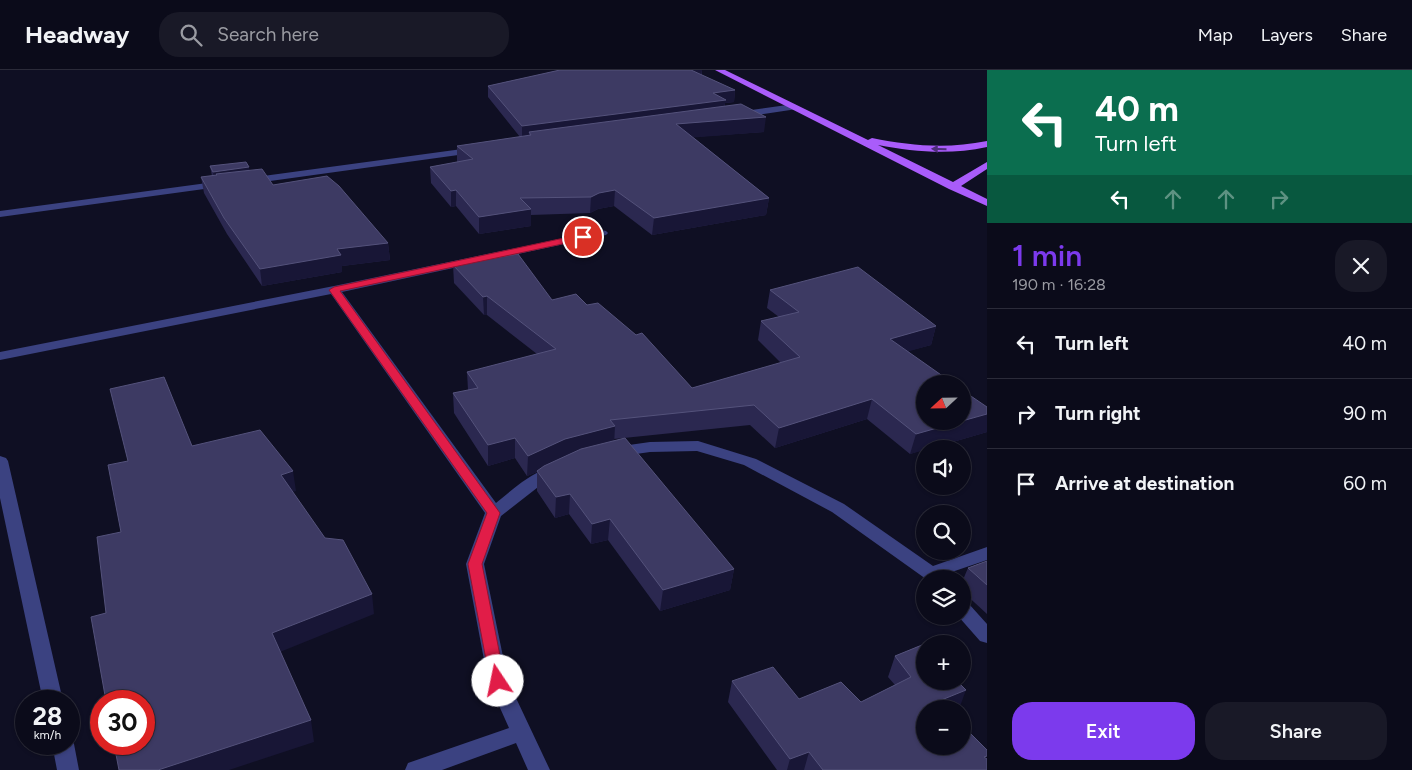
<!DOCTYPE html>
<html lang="en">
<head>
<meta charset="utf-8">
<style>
	body { margin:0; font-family:Figtree,sans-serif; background:#191927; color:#f1f3f6; height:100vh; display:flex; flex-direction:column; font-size:19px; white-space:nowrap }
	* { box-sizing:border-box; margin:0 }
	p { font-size:16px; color:#9a9ba2 }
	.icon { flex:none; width:28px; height:28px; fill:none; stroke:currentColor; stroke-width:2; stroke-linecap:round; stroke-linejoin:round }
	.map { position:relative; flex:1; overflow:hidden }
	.drawer { display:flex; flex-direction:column; background:#0b0b1a; width:425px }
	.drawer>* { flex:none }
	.top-card { background:#0b6e4f; color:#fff; overflow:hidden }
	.needle { width:32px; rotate:248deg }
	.tools { position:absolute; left:916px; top:305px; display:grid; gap:10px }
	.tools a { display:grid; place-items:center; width:55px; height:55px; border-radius:50%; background:#0b0b1a; box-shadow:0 1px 4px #0004,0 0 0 1px #2b2b39; font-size:25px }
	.speed { position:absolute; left:15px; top:620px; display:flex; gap:10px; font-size:25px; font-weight:700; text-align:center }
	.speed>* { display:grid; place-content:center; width:65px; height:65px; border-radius:50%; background:#0b0b1a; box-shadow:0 1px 4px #0004,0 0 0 1px #2b2b39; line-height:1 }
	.speed small { font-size:12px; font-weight:400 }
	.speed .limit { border:8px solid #d22; background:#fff; color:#111 }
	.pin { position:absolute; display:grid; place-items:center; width:42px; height:42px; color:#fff; margin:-21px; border:2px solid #fff; border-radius:50%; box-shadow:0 1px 5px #0007 }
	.me { position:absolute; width:55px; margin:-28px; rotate:349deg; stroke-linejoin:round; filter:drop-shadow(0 0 4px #0008) }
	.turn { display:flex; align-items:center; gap:18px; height:105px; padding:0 25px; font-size:22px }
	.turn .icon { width:65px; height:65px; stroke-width:2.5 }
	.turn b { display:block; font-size:35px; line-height:42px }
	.lanes { display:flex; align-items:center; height:48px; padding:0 25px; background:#0003; justify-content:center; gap:25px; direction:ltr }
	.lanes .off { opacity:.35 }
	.round { display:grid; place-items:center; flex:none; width:52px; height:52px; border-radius:20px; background:#191927 }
	.overview { display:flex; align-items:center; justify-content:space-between; height:85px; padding:0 25px }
	h1 { font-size:30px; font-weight:600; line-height:38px; color:#7c3aed }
	.cta { display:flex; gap:10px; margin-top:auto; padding:10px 25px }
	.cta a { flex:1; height:58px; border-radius:20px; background:#7c3aed; color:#fff; font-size:20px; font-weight:600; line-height:58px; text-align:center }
	.cta a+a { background:#191927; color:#f1f3f6 }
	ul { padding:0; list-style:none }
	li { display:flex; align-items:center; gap:15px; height:70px; padding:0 25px; border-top:1px solid #2b2b39 }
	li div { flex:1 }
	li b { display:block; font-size:19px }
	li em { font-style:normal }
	header { display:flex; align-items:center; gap:30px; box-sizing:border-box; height:70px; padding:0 25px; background:#0b0b1a; border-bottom:1px solid #2b2b39 }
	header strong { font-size:24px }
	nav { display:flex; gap:28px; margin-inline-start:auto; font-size:18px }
	.search { width:350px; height:45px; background:#191927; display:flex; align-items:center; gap:12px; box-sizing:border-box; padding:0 18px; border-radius:20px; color:#9a9ba2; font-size:19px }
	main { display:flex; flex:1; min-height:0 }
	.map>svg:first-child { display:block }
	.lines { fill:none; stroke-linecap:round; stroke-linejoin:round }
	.minor { fill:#3b4281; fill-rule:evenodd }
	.major { fill:#a95cfa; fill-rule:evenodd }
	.wall { fill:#2b2850 }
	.shaded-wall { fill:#181636 }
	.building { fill:#3d3a63; stroke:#54527b }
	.oneway { fill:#4d2e79 }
	.route { fill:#e11d48; stroke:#92132f }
</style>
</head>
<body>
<header>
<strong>Headway</strong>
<div class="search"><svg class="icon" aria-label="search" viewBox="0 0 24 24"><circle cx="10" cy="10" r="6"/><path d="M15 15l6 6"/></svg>Search here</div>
<nav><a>Map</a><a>Layers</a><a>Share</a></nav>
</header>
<main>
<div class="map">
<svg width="987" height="700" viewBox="0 0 987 700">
	<rect width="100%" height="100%" fill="#0f0f23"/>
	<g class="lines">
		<path class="minor" d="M 794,34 L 798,37 L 797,39 L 737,48 L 732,45 L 737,42 Z
			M 477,77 L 480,78 L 480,82 L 249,114 L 244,111 L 249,108 Z
			M 222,111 L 226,112 L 227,114 L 226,116 L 0,147 L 0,141 Z
			M 602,160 L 606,161 L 608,163 L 606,165 L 342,222 L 496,433 C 511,421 540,393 561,398 L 563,402 L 561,406 L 542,414 L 501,446 L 484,494 L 508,611 L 550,700 L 528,700 L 516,673 L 442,700 L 405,700 L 408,693 L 509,658 L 488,611 L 466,494 L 485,443 L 331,224 L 0,290 L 0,282 L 334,216 Z
			M 698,371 L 756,389 L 844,434 L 933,496 L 987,477 L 987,490 L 943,505 L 945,509 L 926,509 L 832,442 L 744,395 L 697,381 L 650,382 L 615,387 L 609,385 L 607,382 L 609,379 L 615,377 L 650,372 Z
			M 0,386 L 6,388 L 8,391 L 63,631 L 43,631 L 0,428 Z
			M 962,532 L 969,534 L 987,554 L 987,573 L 980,571 L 958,546 L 962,546 Z
			M 69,667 L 74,674 L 79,700 L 57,700 L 52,674 L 69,674 Z"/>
		<path class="major" d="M 715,0 L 725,0 L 868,70 L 872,68 C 911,76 948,79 987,71 L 987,77 C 950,85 915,82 878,75 L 953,112 L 987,92 L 987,99 L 961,116 L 987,129 L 987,136 L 949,119 Z"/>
	</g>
	<path class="wall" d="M 560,0 L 702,0 L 702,5 L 735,20 L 734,32 L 725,33 L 725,36 L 764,62 L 693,67 L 769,128 L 766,145 L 652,165 L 614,136 L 598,139 L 590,143 L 531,145 L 531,156 L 479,164 L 456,136 L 451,137 L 431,113 L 430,97 L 457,92 L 457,76 L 520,67 L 488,27 L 488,16 Z
		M 210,96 L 249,100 L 273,115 L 388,173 L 390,190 L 342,196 L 342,202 L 262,216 L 227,164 L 204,123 L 201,107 L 212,106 Z
		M 453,195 L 552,230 L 587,235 L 692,318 L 781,293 L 758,270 L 761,251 L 779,247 L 767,238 L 770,220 L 936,256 L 931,275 L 908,281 L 987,362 L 929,379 L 925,379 L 910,384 L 867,349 L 775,378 L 750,355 L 614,369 L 614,371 L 734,499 L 730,520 L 660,541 L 608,470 L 591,474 L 569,444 L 555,448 L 537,421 L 537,402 L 527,406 L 515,388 L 488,396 L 454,343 L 453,323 L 468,320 L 467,302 L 537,284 L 487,245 L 484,245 L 454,213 Z
		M 987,491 L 987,544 L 962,521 L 962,512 L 968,498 Z
		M 922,575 L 925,639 L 987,700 L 777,700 L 728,632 L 732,611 L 799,629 L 861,632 L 895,615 L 888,607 L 895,586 Z"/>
	<path class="shaded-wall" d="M 691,0 L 702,0 L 701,9 Z
		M 735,20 L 734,32 L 725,33 L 724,42 L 531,65 L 529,62 L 529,68 L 522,69 L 522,56 L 713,23 Z
		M 766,47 L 764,62 L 675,69 L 676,54 Z
		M 249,97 L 250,105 L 214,110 L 213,102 Z
		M 456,120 L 456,136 L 451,137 L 451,121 Z
		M 615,120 L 614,136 L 598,139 L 590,143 L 591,127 L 599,123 Z
		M 769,128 L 766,145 L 652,165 L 654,148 Z
		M 531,139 L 531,156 L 479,164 L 479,147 Z
		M 388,173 L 390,190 L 342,196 L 342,202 L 262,216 L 260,199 L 337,179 Z
		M 487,226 L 487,245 L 484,245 L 483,227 Z
		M 936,256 L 931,275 L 885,288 L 890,269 Z
		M 872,329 L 867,349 L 775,378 L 779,358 Z
		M 987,344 L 987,362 L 929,379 L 925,379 L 925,380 L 910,384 L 916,364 Z
		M 615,356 L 614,376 L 537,401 L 537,402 L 527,406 L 528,386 L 565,369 Z
		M 515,368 L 515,388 L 488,396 L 488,375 Z
		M 293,401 L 296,421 L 284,425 L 281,405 Z
		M 570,424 L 569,444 L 555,448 L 556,427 Z
		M 610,449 L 608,470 L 591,474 L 592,454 Z
		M 734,499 L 730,520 L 660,541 L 663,520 Z
		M 372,524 L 374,544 L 275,584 L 272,563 Z
		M 966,620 L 959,639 L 936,639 L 939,631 Z
		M 311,650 L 314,672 L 229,700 L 158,700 Z
		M 809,682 L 804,700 L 787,700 L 790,689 Z"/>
	<path class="building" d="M 560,0 L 691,0 L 735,20 L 713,23 L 726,30 L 522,56 L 488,16 Z
		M 741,34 L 766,47 L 676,54 L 769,128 L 654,148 L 615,120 L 599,123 L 591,127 L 520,128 L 531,139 L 479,147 L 456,120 L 451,121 L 430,97 L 473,89 L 457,76 L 531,65 L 529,62 Z
		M 246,92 L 249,97 L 213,102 L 210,96 Z
		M 262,99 L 273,115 L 327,106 L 339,116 L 388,173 L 337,179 L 341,185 L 260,199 L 224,148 L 201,107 L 217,105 L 216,104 Z
		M 518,184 L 552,230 L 576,224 L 587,235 L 598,233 L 636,265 L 642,263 L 692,318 L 800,287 L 761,251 L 799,242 L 770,220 L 858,197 L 936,256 L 890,269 L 954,314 L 925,314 L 925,351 L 962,351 L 916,364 L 872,329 L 779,358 L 754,335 L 610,350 L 615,356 L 565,369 L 528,386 L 515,368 L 488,375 L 453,323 L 478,318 L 467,302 L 556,279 L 487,226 L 483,227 L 453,195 Z
		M 164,307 L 192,376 L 260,360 L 293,401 L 281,405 L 325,468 L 343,470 L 372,524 L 272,563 L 311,650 L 158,700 L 119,700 L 114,674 L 144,674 L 144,631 L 106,631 L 91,547 L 106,543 L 97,467 L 121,462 L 108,395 L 128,391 L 110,319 Z
		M 962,320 L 987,337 L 987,344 L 962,351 Z
		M 625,368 L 734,499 L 663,520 L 610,449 L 592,454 L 570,424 L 556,427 L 537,401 L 544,396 L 581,379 Z
		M 987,491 L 987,515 L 968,498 Z
		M 922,575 L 925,578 L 925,611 L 957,611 L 966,620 L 939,631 L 947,639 L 925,639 L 925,676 L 962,676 L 962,655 L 987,680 L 987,686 L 984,687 L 987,689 L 987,700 L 823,700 L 809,682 L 790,689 L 732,611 L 773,597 L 799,629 L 841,612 L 861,632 L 911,607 L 895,586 Z"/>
	<defs><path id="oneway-solid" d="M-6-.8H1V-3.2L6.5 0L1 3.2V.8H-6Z" transform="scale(1.25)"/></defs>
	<use class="oneway" href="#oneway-solid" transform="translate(939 79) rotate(-179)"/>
	<path class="route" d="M 583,164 L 586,165 L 586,169 L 340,221 L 500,443 L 482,494 L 505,611 L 503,615 L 498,617 L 492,615 L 490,611 L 468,494 L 487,443 L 329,220 L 334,217 Z"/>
</svg>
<div class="tools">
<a><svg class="needle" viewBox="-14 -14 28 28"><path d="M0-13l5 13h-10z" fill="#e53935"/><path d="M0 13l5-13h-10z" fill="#9a9ba2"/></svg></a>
<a><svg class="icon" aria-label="sound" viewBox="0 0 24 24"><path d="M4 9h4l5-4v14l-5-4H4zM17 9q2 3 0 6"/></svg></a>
<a><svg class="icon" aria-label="search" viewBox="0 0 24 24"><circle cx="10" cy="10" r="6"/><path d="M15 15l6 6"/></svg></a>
<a><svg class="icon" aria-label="layers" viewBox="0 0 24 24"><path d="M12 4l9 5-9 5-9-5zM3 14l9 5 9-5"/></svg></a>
<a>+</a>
<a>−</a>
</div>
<div class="speed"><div>28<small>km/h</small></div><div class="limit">30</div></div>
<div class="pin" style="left:583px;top:167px;background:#d93025"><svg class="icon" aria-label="arrive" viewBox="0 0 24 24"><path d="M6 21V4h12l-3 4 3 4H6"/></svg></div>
<svg class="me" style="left:498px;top:611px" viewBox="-20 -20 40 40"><circle r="19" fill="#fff"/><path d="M0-13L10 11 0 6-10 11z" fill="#e11d48"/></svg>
</div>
<section class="drawer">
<div class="top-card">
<div class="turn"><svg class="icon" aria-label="left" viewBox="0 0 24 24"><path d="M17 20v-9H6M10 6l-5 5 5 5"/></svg><div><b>40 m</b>Turn left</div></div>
<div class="lanes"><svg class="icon" aria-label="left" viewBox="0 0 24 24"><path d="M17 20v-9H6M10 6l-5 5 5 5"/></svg><svg class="icon off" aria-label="ahead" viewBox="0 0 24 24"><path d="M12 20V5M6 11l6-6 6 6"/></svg><svg class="icon off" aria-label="ahead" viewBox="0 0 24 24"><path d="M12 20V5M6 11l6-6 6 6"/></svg><svg class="icon off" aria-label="right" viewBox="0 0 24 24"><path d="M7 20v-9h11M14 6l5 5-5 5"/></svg></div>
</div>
<div class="overview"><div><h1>1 min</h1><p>190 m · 16:28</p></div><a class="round"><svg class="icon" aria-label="close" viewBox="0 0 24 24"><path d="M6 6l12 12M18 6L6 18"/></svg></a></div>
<ul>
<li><svg class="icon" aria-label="left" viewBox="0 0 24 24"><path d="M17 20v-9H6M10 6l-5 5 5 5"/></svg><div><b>Turn left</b></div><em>40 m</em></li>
<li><svg class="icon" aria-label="right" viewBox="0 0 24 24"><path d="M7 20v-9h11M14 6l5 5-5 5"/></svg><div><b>Turn right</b></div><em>90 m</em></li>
<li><svg class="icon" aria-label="arrive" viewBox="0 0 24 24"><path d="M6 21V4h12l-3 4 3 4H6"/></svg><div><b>Arrive at destination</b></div><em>60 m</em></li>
</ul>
<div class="cta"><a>Exit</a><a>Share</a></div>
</section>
</main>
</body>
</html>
